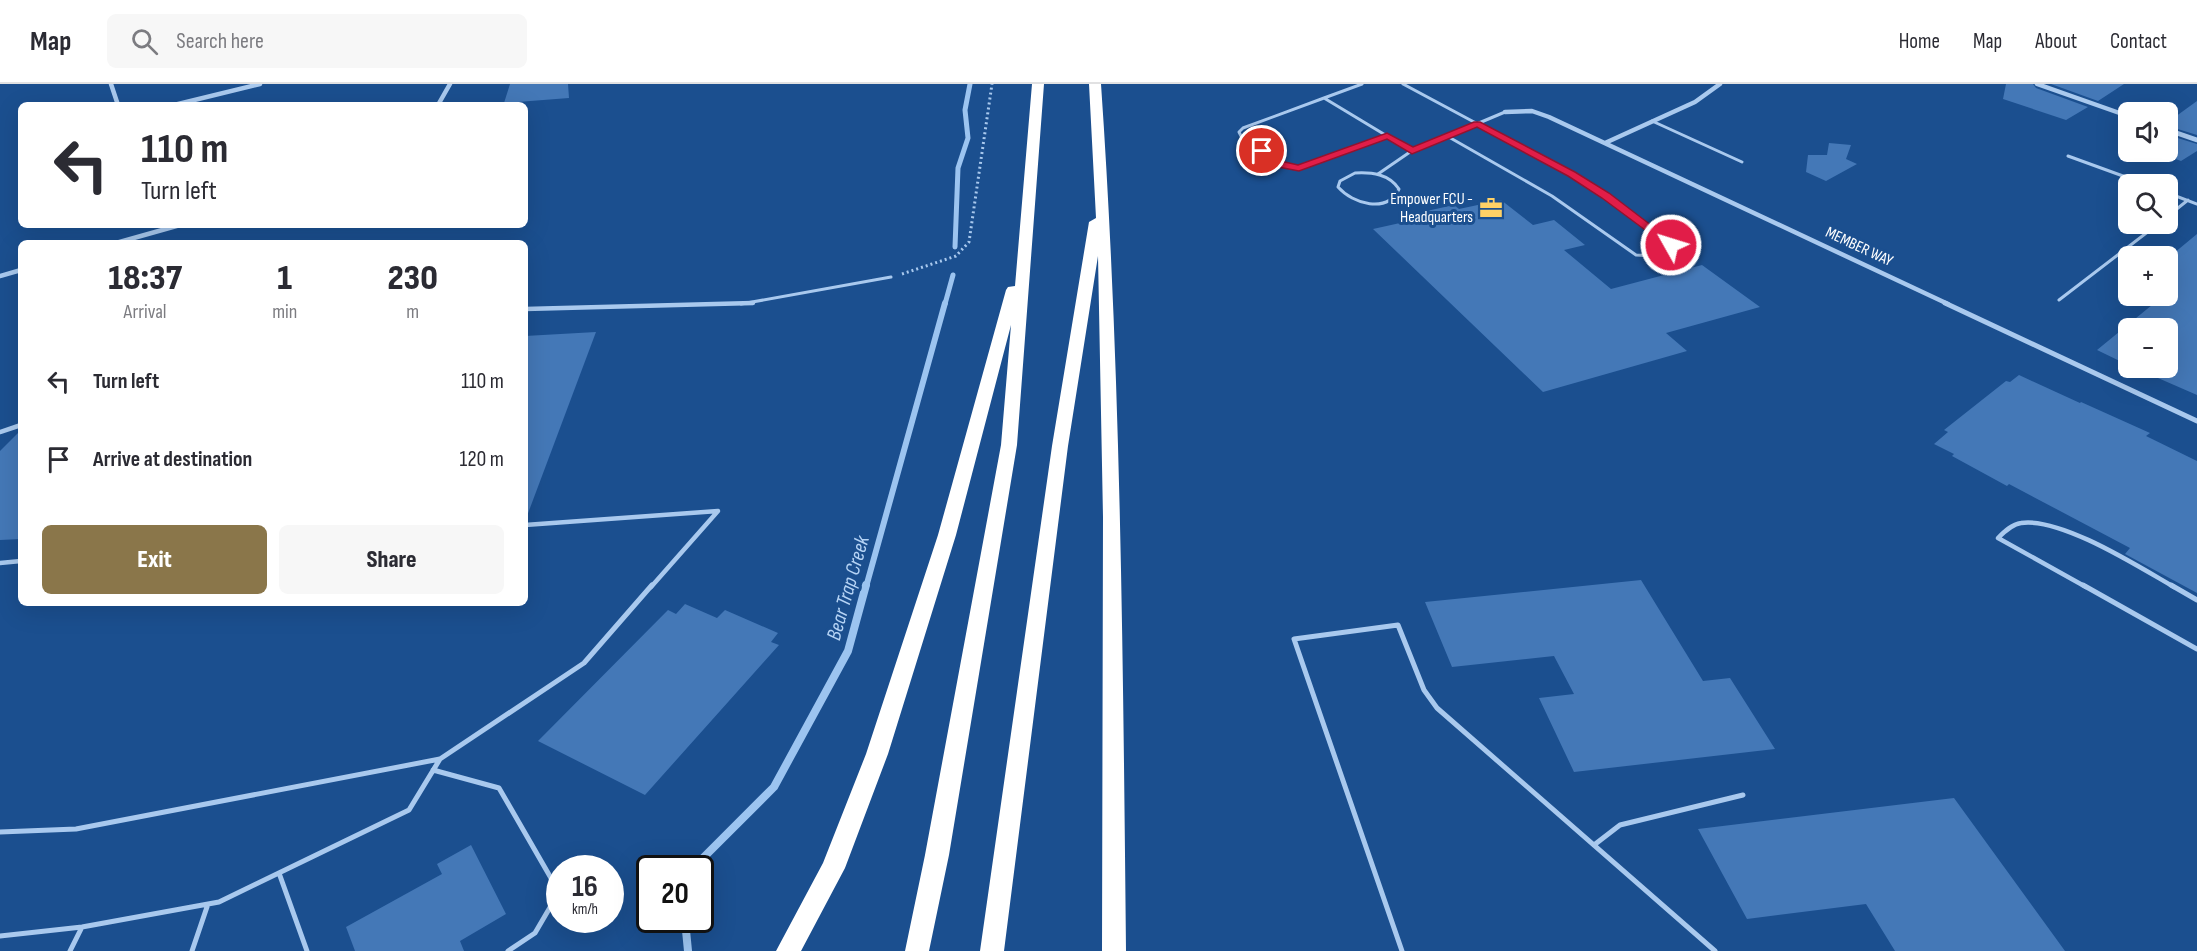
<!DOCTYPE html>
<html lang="en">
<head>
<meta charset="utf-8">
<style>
	body { margin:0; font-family:"Sofia Sans Condensed",sans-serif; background:#f7f7f7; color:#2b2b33; height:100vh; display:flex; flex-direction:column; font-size:22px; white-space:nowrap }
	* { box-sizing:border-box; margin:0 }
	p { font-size:20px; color:#7c7c81 }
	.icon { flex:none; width:33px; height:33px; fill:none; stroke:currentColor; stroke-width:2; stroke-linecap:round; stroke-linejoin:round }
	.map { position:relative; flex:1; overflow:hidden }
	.side { position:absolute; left:18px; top:156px; width:510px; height:366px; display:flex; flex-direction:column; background:#fff; border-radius:9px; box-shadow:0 6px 24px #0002 }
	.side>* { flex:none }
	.hud { position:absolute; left:18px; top:18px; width:510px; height:126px; border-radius:9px; box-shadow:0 6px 24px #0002; background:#fff; color:#2b2b33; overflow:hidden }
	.fabs { position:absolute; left:2118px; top:18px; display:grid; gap:12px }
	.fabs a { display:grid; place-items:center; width:60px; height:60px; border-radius:9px; background:#fff; box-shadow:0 6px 24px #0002; font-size:30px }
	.speed { position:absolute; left:546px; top:771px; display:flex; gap:12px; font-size:30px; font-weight:700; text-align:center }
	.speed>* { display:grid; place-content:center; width:78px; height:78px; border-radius:50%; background:#fff; box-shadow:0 6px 24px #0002; line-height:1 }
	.speed small { font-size:15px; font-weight:400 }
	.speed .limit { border:3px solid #111; border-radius:9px; background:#fff; color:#111 }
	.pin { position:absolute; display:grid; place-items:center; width:51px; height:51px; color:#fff; margin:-26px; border:3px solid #fff; border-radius:50%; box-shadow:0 2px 6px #0007 }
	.me { position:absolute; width:66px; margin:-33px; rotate:309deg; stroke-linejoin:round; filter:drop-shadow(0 0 4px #0008) }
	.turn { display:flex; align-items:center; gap:21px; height:126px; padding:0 24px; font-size:27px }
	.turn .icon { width:78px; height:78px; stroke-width:2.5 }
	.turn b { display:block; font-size:42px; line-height:51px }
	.eta { display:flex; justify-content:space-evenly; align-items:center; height:102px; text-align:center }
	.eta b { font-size:36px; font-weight:800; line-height:42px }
	.action { display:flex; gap:12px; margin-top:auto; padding:12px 24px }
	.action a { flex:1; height:69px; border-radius:9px; background:#8a764a; color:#fff; font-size:24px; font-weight:800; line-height:69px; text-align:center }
	.action a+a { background:#f7f7f7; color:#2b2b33 }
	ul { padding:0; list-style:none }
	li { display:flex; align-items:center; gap:18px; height:78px; padding:0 24px }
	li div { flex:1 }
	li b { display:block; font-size:22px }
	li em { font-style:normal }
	header { display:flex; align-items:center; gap:36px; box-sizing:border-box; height:84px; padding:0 30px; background:#fff; border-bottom:2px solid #e1e1e2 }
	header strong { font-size:28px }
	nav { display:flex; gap:33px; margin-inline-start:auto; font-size:21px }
	.search { width:420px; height:54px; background:#f7f7f7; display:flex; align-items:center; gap:15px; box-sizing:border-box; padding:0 21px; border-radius:9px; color:#7c7c81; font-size:22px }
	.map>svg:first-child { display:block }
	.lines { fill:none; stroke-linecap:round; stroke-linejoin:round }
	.stream-far2 { stroke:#9cc4f0; stroke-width:5 }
	.stream-far1 { stroke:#9cc4f0; stroke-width:6 }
	.stream { stroke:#9cc4f0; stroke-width:8 }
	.building { fill:#4478b7 }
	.path { stroke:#a9c9ee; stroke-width:3; stroke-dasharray:2 3; stroke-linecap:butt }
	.service-far2 { stroke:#a9c9ee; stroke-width:3 }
	.service-far1 { stroke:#a9c9ee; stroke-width:4.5 }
	.service { stroke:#a9c9ee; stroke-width:5 }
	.minor-far1 { stroke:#a9c9ee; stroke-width:4.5 }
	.minor { stroke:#a9c9ee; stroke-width:5 }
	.motorway { fill:#fff; fill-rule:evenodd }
	.route { fill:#e11d48; stroke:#92132f; stroke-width:1.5 }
	.labels { text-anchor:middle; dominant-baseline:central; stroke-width:6; stroke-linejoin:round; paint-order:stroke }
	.far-poi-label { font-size:16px; fill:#fff; stroke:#1b4f8f; text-anchor:end }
	.far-street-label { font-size:16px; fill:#fff; stroke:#1b4f8f }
	.water-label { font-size:21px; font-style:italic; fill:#b5d3f5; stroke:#1b4f8f }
</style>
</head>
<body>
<header>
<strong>Map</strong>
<div class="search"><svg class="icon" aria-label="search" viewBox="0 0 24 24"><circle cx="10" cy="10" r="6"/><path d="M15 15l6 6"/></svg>Search here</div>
<nav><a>Home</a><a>Map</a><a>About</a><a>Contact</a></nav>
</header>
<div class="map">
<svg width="2197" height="867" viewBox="0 0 2197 867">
	<rect width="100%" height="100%" fill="#1b4f8f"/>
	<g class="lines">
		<path class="stream-far2" d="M 955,163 L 958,84 L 968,54 L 965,26 L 970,0
			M 945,220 L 953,191"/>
		<path class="stream-far1" d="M 866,503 L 945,219"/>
		<path class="stream" d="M 693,784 L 774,703 L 848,567 L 866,501
			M 685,836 L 688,867"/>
	</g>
	<path class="building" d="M 510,0 L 568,0 L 569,14 L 504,19 Z
		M 2006,0 L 2033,0 L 2036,4 L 2088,23 L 2066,36 L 2003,15 Z
		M 2051,0 L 2124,0 L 2098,17 Z
		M 2197,17 L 2197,51 L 2168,42 L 2168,38 Z
		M 2168,51 L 2197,60 L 2197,67 L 2181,77 L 2168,72 Z
		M 1829,59 L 1851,61 L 1846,75 L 1857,80 L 1826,97 L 1806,88 L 1808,71 L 1827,71 Z
		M 1501,116 L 1533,141 L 1554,136 L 1585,161 L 1564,166 L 1611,205 L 1702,181 L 1760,223 L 1666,249 L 1687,267 L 1543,308 L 1373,145 L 1418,135 L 1413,130 L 1454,121 L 1459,125 Z
		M 2197,150 L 2197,311 L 2135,284 L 2168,284 L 2168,244 L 2128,244 L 2128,281 L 2097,266 L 2163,212 L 2168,212 L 2168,174 Z
		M 596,248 L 527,432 L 525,432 L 525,252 Z
		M 2019,291 L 2080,319 L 2081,318 L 2150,349 L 2146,352 L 2197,377 L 2197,509 L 2125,470 L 2130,464 L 2009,400 L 2007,402 L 1952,372 L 1954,370 L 1934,360 L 1948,348 L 1944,346 L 2006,297 L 2010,298 Z
		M 21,346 L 21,455 L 0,456 L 0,367 Z
		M 1641,496 L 1703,597 L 1730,594 L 1775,665 L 1574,688 L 1539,614 L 1574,610 L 1554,572 L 1452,583 L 1425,518 Z
		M 685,520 L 717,534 L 725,526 L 778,549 L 771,558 L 779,561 L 645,711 L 538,657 L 668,526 L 676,530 Z
		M 1954,714 L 2065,867 L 1895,867 L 1866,820 L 1747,835 L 1698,745 Z
		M 471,761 L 506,830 L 460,857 L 464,867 L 355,867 L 346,843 L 442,790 L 437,780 Z"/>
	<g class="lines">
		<path class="path" d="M 902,190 L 956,172 L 969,158 L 992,0"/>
		<path class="service-far2" d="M 1403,0 L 1571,90 L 1667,156 L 1671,161 L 1671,166 L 1655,172 L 1636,171 L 1552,112 L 1447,52
			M 1324,14 L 1387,52 L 1299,84 L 1282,81 L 1242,54 L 1239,48 L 1243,44 Z
			M 1324,14 L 1362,0
			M 1652,37 L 1742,78
			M 1387,52 L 1412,67
			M 2068,72 L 2145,100
			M 1355,89 C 1372,88 1389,90 1399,105 C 1387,130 1353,120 1338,103 L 1340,97 Z
			M 1378,90 L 1410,68 L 1505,28
			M 2168,109 L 2197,120
			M 2168,132 L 2188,116
			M 2059,216 L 2158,140
			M 741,220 L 891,193"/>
		<path class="service-far1" d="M 525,225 L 753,219
			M 0,348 L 21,341
			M 525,441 L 718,427 L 651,503
			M 0,479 L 21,477
			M 2086,503 L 1998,454 C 2004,448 2012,440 2021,439 C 2061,433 2139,483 2174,503"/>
		<path class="service" d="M 2083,501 L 2197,565
			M 2171,501 L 2197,516
			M 433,686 L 499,704 L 559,808 L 535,849 L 508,867
			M 0,748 L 76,745 L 440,675 L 584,579 L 652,501
			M 1594,761 L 1620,741 L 1743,711
			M 279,789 L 307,867
			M 0,852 L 82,843 L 219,818 L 409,726 L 440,675
			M 70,867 L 82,843
			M 192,867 L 208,820
			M 1402,867 L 1294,555 L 1398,541 L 1424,606 L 1437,624 L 1715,867"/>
		<path class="minor-far1" d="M 111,0 L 118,21
			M 2037,0 L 2128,32
			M 174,21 L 260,0
			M 438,21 L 450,0
			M 1505,28 L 1532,27 L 1549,33 L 1948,220
			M 2168,46 L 2197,56
			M 1605,59 L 1695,18 L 1720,0
			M 116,159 L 180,141
			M 0,192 L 21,186"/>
		<path class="minor" d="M 1945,219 L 2197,337"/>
		<path class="motorway" d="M 1032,0 L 1044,0 L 1017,361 L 949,771 L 929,867 L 905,867 L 925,771 L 1001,361 L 1011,241 L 956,451 L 888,670 L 845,784 L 801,867 L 776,867 L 823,779 L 866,670 L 938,451 L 1006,206 L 1008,203 L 1015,202 Z
			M 1089,0 L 1101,0 C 1121,289 1123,578 1126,867 L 1102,867 L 1103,433 L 1098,172 L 1068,362 L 1004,867 L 980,867 L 1052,362 L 1089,138 L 1096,134 Z"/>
	</g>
	<path class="route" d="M 1474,38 L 1480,38 L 1575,88 L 1609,109 L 1677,161 L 1668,163 L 1602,114 L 1568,92 L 1477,43 L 1412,70 L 1387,55 L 1299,87 L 1278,83 L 1257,67 L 1265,65 L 1285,78 L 1298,81 L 1387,49 L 1413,63 Z"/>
	<defs>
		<g id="office-bare" transform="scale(1.8)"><path d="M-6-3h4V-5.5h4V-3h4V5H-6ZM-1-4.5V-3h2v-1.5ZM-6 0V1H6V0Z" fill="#ffd166" stroke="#1b4f8f" stroke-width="2.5" paint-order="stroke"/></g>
	</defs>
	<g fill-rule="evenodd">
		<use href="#office-bare" x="1491" y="124"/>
	</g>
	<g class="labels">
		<g class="far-poi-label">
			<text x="1473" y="115">Empower FCU -<tspan x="1473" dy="18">Headquarters</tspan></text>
		</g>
		<g class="far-street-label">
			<text transform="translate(1859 163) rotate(25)">MEMBER WAY</text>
		</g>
		<g class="water-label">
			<text transform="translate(848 504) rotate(-74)">Bear Trap Creek</text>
		</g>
	</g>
</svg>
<div class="fabs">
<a><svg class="icon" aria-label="sound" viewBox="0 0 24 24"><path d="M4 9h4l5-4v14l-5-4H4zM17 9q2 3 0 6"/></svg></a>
<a><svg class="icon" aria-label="search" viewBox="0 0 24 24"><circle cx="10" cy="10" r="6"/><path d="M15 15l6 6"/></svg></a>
<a>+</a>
<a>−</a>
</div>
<div class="speed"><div>16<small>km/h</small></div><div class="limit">20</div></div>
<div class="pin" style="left:1262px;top:67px;background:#d93025"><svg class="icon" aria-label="arrive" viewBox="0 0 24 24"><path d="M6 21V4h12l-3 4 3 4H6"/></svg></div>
<svg class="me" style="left:1671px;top:161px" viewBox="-20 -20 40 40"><circle r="17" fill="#e11d48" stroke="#fff" stroke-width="3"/><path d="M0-11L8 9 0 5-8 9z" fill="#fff"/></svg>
<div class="hud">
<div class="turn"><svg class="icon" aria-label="left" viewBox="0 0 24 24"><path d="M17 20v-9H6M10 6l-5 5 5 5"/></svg><div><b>110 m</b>Turn left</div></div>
</div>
<section class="side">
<div class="eta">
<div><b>18:37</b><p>Arrival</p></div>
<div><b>1</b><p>min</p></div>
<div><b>230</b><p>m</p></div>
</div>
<ul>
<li><svg class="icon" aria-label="left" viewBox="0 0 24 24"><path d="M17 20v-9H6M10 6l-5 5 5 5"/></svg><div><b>Turn left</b></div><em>110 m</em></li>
<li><svg class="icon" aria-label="arrive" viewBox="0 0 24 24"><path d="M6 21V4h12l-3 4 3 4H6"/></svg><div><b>Arrive at destination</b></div><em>120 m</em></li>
</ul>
<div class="action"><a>Exit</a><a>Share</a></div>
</section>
</div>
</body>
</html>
